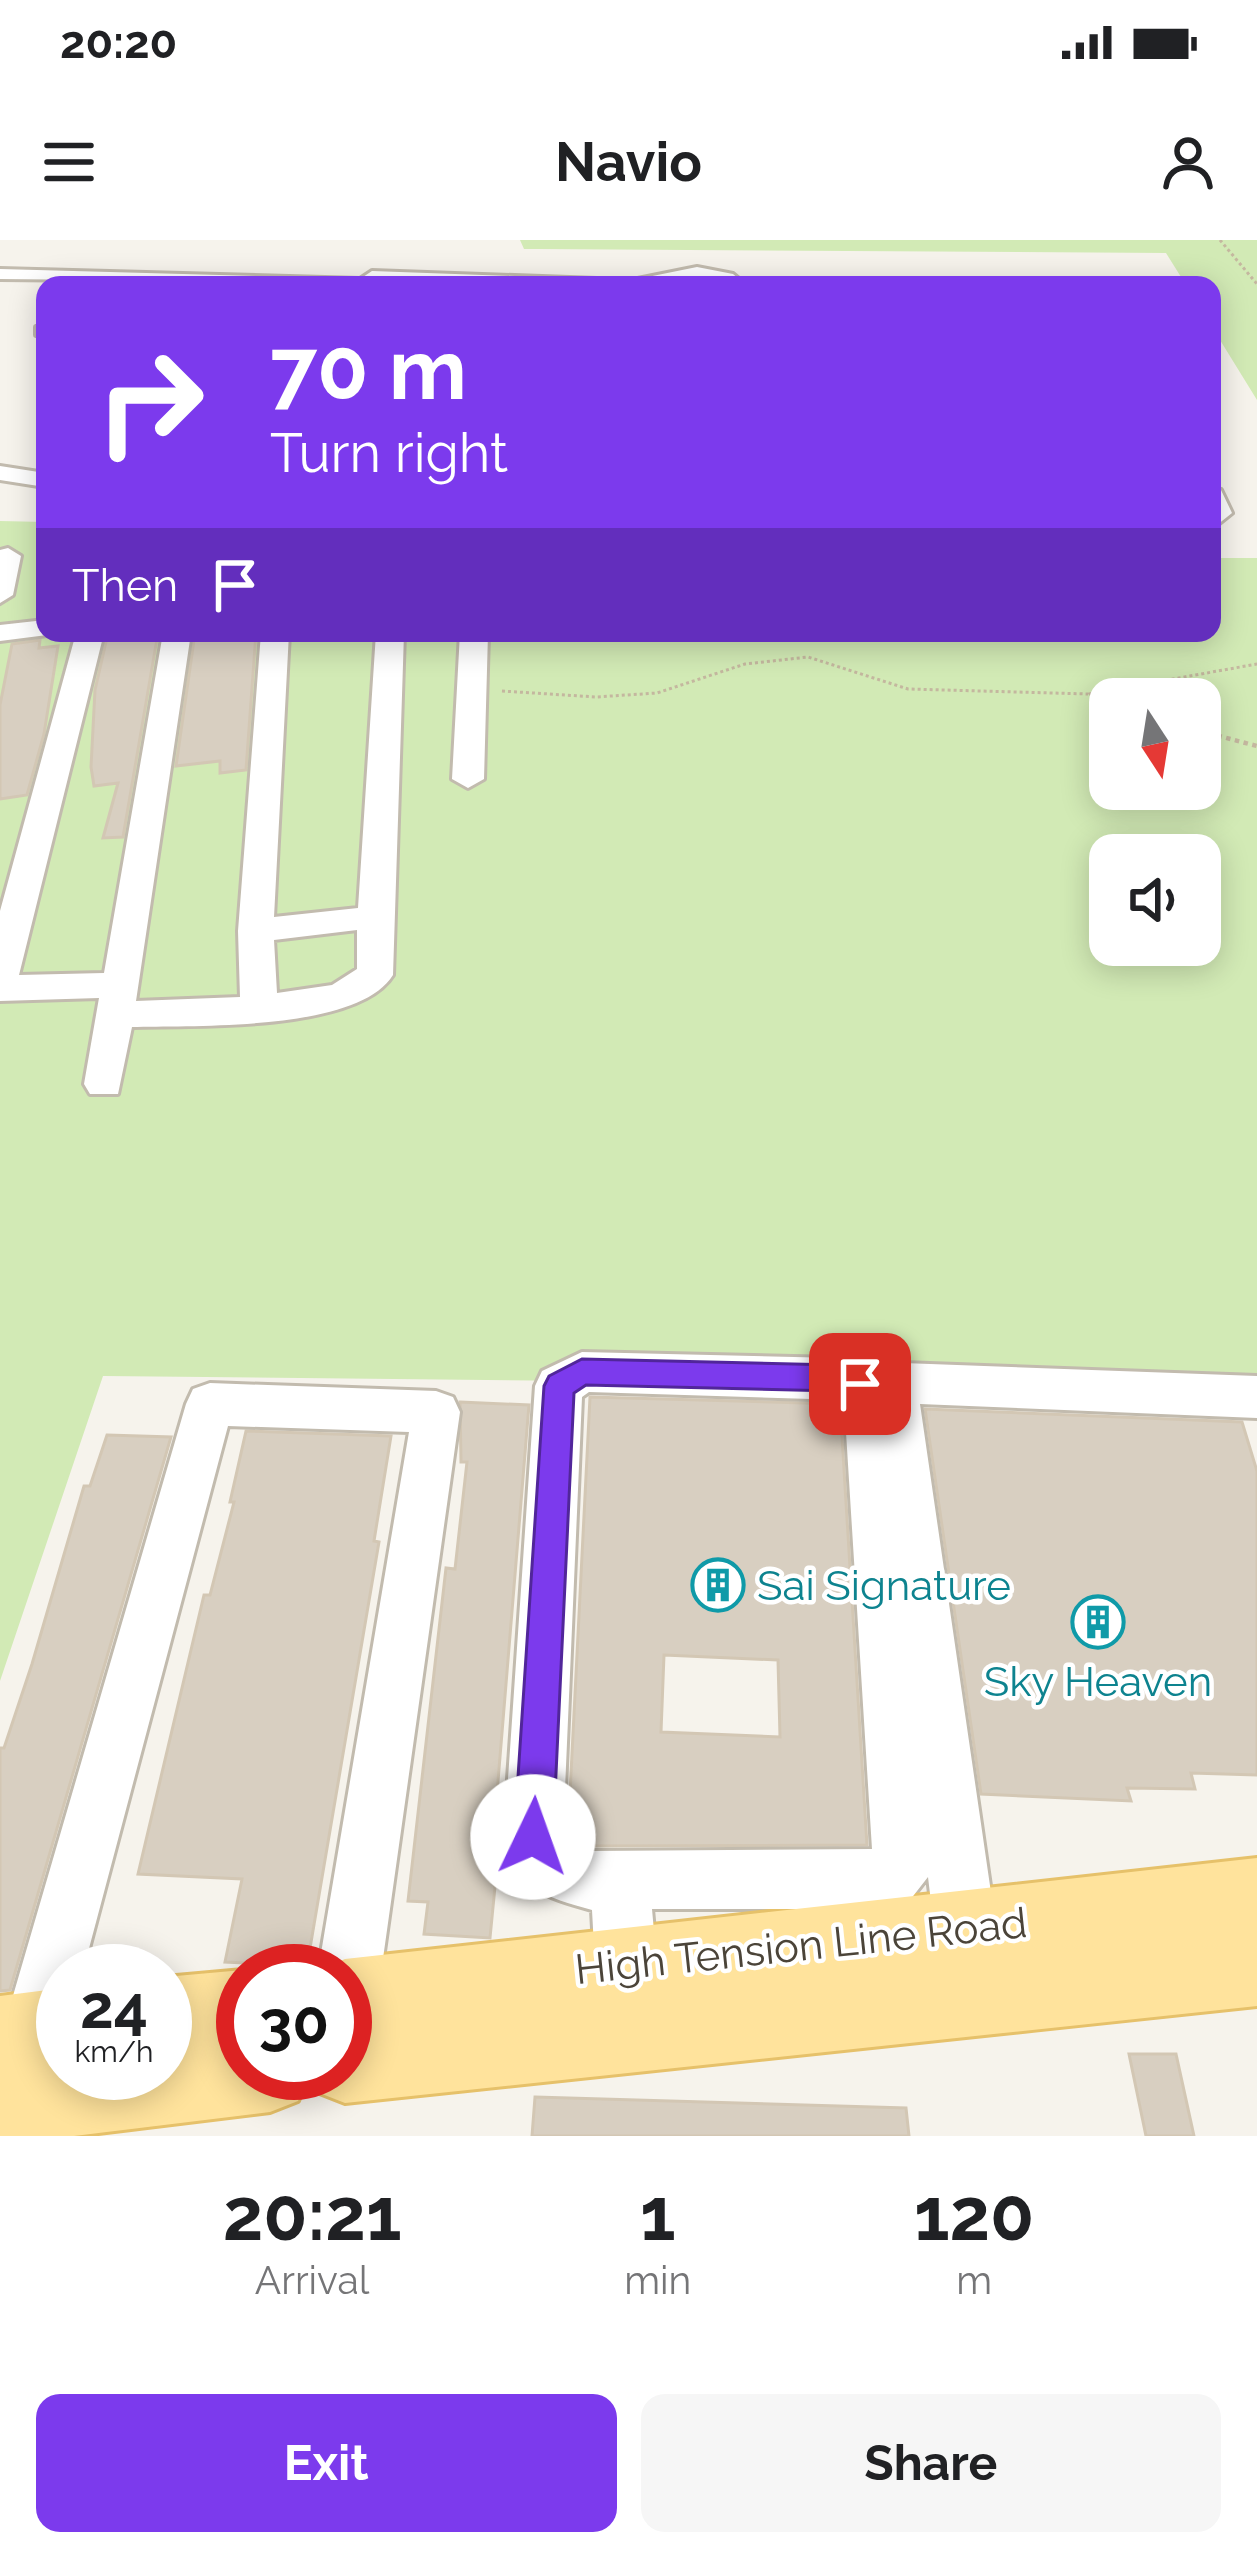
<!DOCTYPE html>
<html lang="en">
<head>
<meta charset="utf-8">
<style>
	body { margin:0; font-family:Raleway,sans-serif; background:#f6f6f6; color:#202124; height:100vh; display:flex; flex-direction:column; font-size:45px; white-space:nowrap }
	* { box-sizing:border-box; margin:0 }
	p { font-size:39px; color:#757577 }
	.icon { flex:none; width:66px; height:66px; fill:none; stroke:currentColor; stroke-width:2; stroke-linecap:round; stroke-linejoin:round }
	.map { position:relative; height:1896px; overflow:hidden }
	.side { display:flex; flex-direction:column; background:#fff; flex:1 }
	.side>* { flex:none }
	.banner { position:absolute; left:36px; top:36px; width:1185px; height:366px; border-radius:24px; box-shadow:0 6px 30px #0003; background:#7c3aed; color:#fff; overflow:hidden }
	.needle { width:78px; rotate:168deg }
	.buttons { position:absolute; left:1089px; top:438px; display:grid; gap:24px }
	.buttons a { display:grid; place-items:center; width:132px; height:132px; border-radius:24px; background:#fff; box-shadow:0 6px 30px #0003; font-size:60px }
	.speed { position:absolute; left:36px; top:1704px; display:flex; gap:24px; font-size:60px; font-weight:700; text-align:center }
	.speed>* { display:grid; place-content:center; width:156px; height:156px; border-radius:50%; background:#fff; box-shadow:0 6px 30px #0003; line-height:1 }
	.speed small { font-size:30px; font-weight:400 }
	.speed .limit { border:18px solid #d22; background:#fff; color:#111 }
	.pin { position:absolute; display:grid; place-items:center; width:102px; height:102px; color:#fff; margin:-51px; border-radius:24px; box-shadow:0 6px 18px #0006 }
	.me { position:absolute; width:132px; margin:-66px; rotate:3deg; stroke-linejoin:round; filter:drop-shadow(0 0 9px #0008) }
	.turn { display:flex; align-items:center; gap:42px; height:252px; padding:0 36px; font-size:54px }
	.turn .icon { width:156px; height:156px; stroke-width:2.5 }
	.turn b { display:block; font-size:84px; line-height:102px }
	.then { display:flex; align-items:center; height:114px; padding:0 36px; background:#0003; gap:24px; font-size:45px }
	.eta { display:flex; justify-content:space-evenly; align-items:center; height:204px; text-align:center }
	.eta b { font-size:72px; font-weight:700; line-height:84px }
	.action { display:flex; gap:24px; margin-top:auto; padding:24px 36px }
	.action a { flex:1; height:138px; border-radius:24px; background:#7c3aed; color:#fff; font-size:48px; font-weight:700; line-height:138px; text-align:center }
	.action a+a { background:#f6f6f6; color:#202124 }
	.status { display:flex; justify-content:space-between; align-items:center; height:84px; padding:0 60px; background:#fff; direction:ltr }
	.status svg { height:33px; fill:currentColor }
	header { display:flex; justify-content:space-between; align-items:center; height:156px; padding:0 36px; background:#fff; font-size:54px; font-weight:700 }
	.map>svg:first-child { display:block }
	.green { fill:#d2eab5; fill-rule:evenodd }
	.building { fill:#d8cfc1; stroke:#d3c7b4; stroke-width:3; fill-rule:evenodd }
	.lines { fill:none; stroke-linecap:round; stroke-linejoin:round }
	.minor-casing { stroke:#c2bbae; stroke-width:6 }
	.major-casing { stroke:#e6c16a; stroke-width:6 }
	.path-far1 { stroke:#c4b79f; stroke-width:3; stroke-dasharray:3 3; stroke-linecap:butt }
	.path { stroke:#c4b79f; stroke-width:4.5; stroke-dasharray:4.5 4.5; stroke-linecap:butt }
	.minor { fill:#fff; fill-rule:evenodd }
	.major { fill:#ffe39c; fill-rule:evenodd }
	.route { fill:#7c3aed; stroke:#51269a; stroke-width:3 }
	.labels { text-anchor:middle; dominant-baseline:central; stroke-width:9; stroke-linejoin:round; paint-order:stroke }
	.near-culture-label { font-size:42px; fill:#0d838f; stroke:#fff; text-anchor:start }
	.near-street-label { font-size:42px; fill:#4b4439; stroke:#fff }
</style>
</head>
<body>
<div class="status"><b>20:20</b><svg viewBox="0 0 49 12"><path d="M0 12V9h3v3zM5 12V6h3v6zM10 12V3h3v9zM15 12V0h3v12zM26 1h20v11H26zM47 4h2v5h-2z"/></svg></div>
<header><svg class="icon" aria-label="menu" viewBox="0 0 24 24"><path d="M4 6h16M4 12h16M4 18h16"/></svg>Navio<svg class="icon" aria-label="person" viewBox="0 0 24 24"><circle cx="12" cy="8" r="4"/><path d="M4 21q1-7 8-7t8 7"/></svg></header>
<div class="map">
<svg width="1257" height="1896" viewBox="0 0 1257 1896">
	<rect width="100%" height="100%" fill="#f6f3ec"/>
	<path class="green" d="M 520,0 L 1257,0 L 1257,160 L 1212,87 L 1212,45 L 1186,45 L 1166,13 L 537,9 L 524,9 Z
		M 0,281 L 45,282 L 45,393 L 1212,393 L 1212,318 L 1257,318 L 1257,1148 L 103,1136 L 0,1441 ZM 1110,459 L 1200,459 L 1200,549 L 1110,549 ZM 1110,615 L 1200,615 L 1200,705 L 1110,705 Z"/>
	<path class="building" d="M 108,393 L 158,393 L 123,597 L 103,598 L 118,543 L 94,546 L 91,527 L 95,450 Z
		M 195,393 L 256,393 L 246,530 L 220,533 L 220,521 L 176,526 Z
		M 40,400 L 39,408 L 58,406 L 44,494 L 27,555 L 0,559 L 0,465 L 12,404 Z
		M 590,1157 L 840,1164 L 867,1605 L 594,1606 L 568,1593 ZM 664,1415 L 778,1420 L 780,1497 L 661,1492 Z
		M 460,1162 L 529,1165 L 491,1626 L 497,1626 L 490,1698 L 424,1694 L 428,1662 L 408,1661 L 446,1328 L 455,1329 L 467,1222 L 461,1222 Z
		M 925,1169 L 1242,1182 L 1257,1231 L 1257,1535 L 1191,1533 L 1195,1549 L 1127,1548 L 1131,1561 L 981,1554 Z
		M 246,1191 L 391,1196 L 374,1301 L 379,1302 L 307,1726 L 225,1722 L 242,1639 L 138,1634 L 204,1355 L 210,1355 L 234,1262 L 230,1262 Z
		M 107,1195 L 171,1197 L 10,1750 L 0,1751 L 0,1508 L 4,1508 L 32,1424 L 84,1246 L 90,1246 Z
		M 1129,1814 L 1176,1814 L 1194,1896 L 1146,1896 Z
		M 535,1857 L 906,1868 L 909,1896 L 532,1896 Z"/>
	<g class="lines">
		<g class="minor-casing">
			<path id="minor" d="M 697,27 L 733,34 L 746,45 L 697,38 L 608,45 Z
				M 0,29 L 360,39 L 372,31 L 597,39 L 606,45 L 0,39 Z
				M 45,85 L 45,97 L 36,95 L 36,87 Z
				M 0,226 L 45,233 L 45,247 L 0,240 Z
				M 1212,248 L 1221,250 L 1232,273 L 1212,289 Z
				M 8,308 L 21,316 L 13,355 L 0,363 L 0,310 Z
				M 45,380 L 45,393 L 55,394 L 0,401 L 0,385 Z
				M 76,393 L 104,393 L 19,735 L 104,733 L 163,393 L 191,393 L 136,761 L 240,757 L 238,691 L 261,393 L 289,393 L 274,677 L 358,668 L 376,393 L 404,393 L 393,735 C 358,792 193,785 132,787 L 118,854 L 90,854 L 84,844 L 99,758 L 0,761 L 0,671 ZM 357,690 L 357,729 L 332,745 L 277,753 L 274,700 Z
				M 460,393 L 488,393 L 484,539 L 468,548 L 452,539 Z
				M 582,1112 L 836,1118 L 879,1134 L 903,1123 L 1257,1136 L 1257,1178 L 920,1164 L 996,1687 L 987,1709 L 965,1718 L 943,1709 L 934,1687 L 928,1637 L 910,1660 L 889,1669 L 652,1669 L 657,1725 L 648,1747 L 626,1756 L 604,1747 L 595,1725 L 592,1670 C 540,1656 522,1649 504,1597 L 535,1146 L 542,1131 ZM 589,1152 L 844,1160 L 872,1609 L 593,1611 L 573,1605 L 563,1595 L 582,1157 Z
				M 210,1143 L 436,1151 L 453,1157 L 460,1172 L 377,1761 L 367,1783 L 345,1793 L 345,1731 L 318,1731 L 409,1192 L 228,1186 L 83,1731 L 63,1731 L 63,1799 L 58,1813 L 35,1822 L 12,1813 L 3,1790 L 186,1164 L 193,1149 Z"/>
		</g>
		<g class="major-casing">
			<path id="major" d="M 1257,1618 L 1257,1766 L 345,1863 L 317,1852 L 309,1833 L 345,1833 L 345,1731 L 318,1731 L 345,1719 Z
				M 243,1730 L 243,1833 L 309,1833 L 298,1861 L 270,1872 L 74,1896 L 0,1896 L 0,1756 L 63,1748 L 63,1833 L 165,1833 L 165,1737 Z"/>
		</g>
		<path class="path-far1" d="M 1220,0 L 1257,44
			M 502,451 L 596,457 L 657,453 L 745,424 L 808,417 L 908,449 L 1088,454 L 1110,464
			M 1089,454 L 1257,424"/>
		<path class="path" d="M 1200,491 L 1257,506"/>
		<use href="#minor" class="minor"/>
		<use href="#major" class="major"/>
	</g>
	<path class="route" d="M 582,1119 L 836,1125 L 871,1134 L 875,1144 L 860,1157 L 836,1151 L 586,1145 L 574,1153 L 553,1597 L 547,1610 L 533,1616 L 520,1610 L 514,1597 L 544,1146 L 549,1136 Z"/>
	<defs>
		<g id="building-ring" transform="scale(2.7)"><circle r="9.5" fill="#fff" stroke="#0f9aa8" stroke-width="1.5"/><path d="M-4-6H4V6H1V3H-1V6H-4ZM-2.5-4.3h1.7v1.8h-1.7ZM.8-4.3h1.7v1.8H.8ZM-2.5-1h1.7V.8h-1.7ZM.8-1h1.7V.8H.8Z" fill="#0f9aa8"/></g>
	</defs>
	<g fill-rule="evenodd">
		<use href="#building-ring" x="718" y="1345"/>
		<use href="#building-ring" x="1098" y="1382"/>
	</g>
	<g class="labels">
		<g class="near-culture-label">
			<text x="757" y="1345">Sai Signature</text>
			<text x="1098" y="1441" text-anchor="middle">Sky Heaven</text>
		</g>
		<g class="near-street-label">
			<text transform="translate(801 1706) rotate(-6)">High Tension Line Road</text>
		</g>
	</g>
</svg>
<div class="buttons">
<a><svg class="needle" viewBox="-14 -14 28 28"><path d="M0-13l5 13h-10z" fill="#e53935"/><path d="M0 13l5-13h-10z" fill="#757577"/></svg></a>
<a><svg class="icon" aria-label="sound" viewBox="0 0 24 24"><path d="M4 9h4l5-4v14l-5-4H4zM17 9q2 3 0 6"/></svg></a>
</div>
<div class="speed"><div>24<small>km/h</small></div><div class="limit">30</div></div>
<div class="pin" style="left:860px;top:1144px;background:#d93025"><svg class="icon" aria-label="arrive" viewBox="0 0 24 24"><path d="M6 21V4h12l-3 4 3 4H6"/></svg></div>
<svg class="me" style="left:533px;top:1597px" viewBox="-20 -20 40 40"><circle r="19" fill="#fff"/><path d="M0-13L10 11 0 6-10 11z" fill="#7c3aed"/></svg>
<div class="banner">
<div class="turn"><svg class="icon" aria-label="right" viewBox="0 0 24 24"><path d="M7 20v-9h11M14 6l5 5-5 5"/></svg><div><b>70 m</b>Turn right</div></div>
<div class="then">Then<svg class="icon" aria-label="arrive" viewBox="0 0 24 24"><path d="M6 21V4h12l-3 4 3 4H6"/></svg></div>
</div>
</div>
<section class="side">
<div class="eta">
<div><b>20:21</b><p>Arrival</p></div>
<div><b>1</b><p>min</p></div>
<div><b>120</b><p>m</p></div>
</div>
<div class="action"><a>Exit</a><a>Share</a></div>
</section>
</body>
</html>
